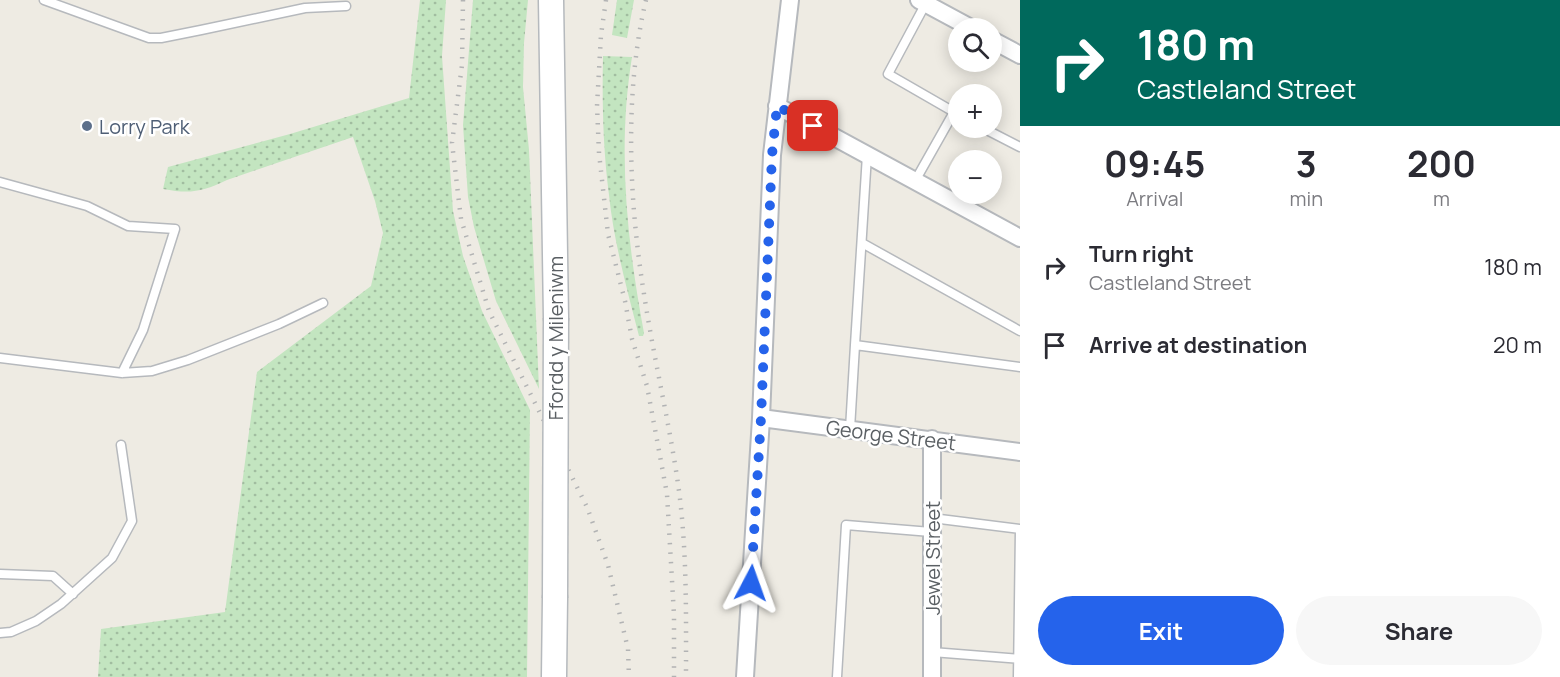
<!DOCTYPE html>
<html lang="en">
<head>
<meta charset="utf-8">
<style>
	body { margin:0; font-family:Manrope,sans-serif; background:#f7f7f7; color:#2b2b33; height:100vh; display:flex; flex-direction:column; font-size:22px; white-space:nowrap }
	* { box-sizing:border-box; margin:0 }
	p { font-size:20px; color:#7c7c81 }
	.icon { flex:none; width:33px; height:33px; fill:none; stroke:currentColor; stroke-width:2; stroke-linecap:round; stroke-linejoin:round }
	.map { position:relative; flex:1; overflow:hidden }
	.side { display:flex; flex-direction:column; background:#fff; width:540px }
	.side>* { flex:none }
	.top-card { background:#00695c; color:#fff; overflow:hidden }
	.buttons { position:absolute; left:948px; top:18px; display:grid; gap:12px }
	.buttons a { display:grid; place-items:center; width:54px; height:54px; border-radius:50%; background:#fff; box-shadow:0 3px 15px #0003; font-size:30px }
	.pin { position:absolute; display:grid; place-items:center; width:51px; height:51px; color:#fff; margin:-26px; border-radius:12px; box-shadow:0 3px 9px #0006 }
	.me { position:absolute; width:66px; margin:-33px; rotate:4deg; stroke-linejoin:round; filter:drop-shadow(0 0 4px #0008) }
	.turn { display:flex; align-items:center; gap:21px; height:126px; padding:0 18px; font-size:27px }
	.turn .icon { width:78px; height:78px; stroke-width:2.5 }
	.turn b { display:block; font-size:42px; line-height:51px }
	.eta { display:flex; justify-content:space-evenly; align-items:center; height:102px; text-align:center }
	.eta b { font-size:36px; font-weight:700; line-height:42px }
	.action { display:flex; gap:12px; margin-top:auto; padding:12px 18px }
	.action a { flex:1; height:69px; border-radius:36px; background:#2563eb; color:#fff; font-size:24px; font-weight:700; line-height:69px; text-align:center }
	.action a+a { background:#f7f7f7; color:#2b2b33 }
	ul { padding:0; list-style:none }
	li { display:flex; align-items:center; gap:18px; height:78px; padding:0 18px }
	li div { flex:1 }
	li b { display:block; font-size:22px }
	li em { font-style:normal }
	main { display:flex; flex:1; min-height:0 }
	.map>svg:first-child { display:block }
	.grass { fill:url(#grass-dots) }
	.lines { fill:none; stroke-linecap:round; stroke-linejoin:round }
	.lane-casing { stroke:#b6b9bd; stroke-width:11 }
	.street-casing { stroke:#b6b9bd; stroke-width:20 }
	.secondary-casing { stroke:#b5b9bd; stroke-width:27 }
	.lane { stroke:#fff; stroke-width:8 }
	.street { stroke:#fff; stroke-width:16 }
	.secondary { stroke:#fff; stroke-width:24 }
	.rail { stroke:#b2b3b4; stroke-width:4.5; stroke-dasharray:1.5 8; stroke-linecap:butt }
	.secondary-bridge-casing { stroke:#b5b9bd; stroke-width:27; stroke-linecap:butt }
	.secondary-bridge { stroke:#fff; stroke-width:24 }
	.route { stroke:#2563eb; stroke-width:10; stroke-dasharray:0 18 }
	.service-dot { fill:#5c6f8a; stroke:#fff; stroke-width:2 }
	.labels { text-anchor:middle; dominant-baseline:central; stroke-width:5; stroke-linejoin:round; paint-order:stroke }
	.service-label { font-size:20px; fill:#4e5e75; stroke:#fff; text-anchor:start }
	.street-label { font-size:20px; fill:#5b6064; stroke:#fff }
</style>
</head>
<body>
<main>
<div class="map">
<svg width="1020" height="677" viewBox="0 0 1020 677">
	<defs>
		<pattern id="grass-dots" width="8" height="8" patternUnits="userSpaceOnUse" patternTransform="scale(1.5)"><rect width="8" height="8" fill="#c3e5c0"/><path d="M2 2h.1M6 6h.1" fill="none" stroke="#a1bda0" stroke-width="1.8" stroke-linecap="round"/></pattern>
	</defs>
	<rect width="100%" height="100%" fill="#eeebe3"/>
	<path class="grass" d="M 420,0 L 446,0 L 442,56 L 453,211 L 463,256 L 482,311 L 530,410 L 527,677 L 98,677 L 101,629 L 225,612 L 257,372 L 371,286 L 383,233 L 375,201 L 353,137 L 227,180 C 202,192 190,194 163,189 L 168,167 L 290,134 L 409,98 Z
		M 473,0 L 528,0 L 524,43 L 523,87 L 529,150 L 539,389 L 496,301 L 474,227 L 468,197 L 463,125 Z
		M 617,0 L 634,0 L 627,38 L 612,35 Z
		M 603,56 L 632,57 C 617,149 627,242 644,333 L 643,336 L 639,336 C 627,289 614,243 609,195 C 603,149 602,102 603,56 Z"/>
	<g class="lines">
		<g class="lane-casing">
			<path id="lane" d="M 44,0 L 149,38 L 161,38 L 201,30 L 305,8 L 346,6
				M 983,128 L 1020,147
				M 915,181 L 954,112 L 888,74 L 926,3
				M 0,182 L 87,206 L 128,226 L 175,229 L 143,330 L 122,373
				M 862,243 L 1020,331
				M 855,345 L 867,155
				M 0,358 L 122,373 L 152,371 L 188,360 L 279,324 L 323,303
				M 850,429 L 855,345 L 1020,367
				M 932,518 L 1020,529
				M 0,574 L 53,576 L 73,594
				M 0,633 L 11,632 L 36,621 L 61,604 L 112,558 L 132,521 L 121,445
				M 932,652 L 1020,659
				M 837,677 L 846,525 L 931,532
				M 1018,677 L 1020,529"/>
		</g>
		<g class="street-casing">
			<path id="street" d="M 919,0 L 971,28
				M 992,40 L 1020,55
				M 777,106 L 1020,238
				M 761,418 L 1020,452
				M 745,677 L 761,418 L 772,155 L 790,0
				M 932,677 L 932,439"/>
		</g>
		<g class="secondary-casing">
			<path id="secondary" d="M 551,0 L 556,318
				M 554,677 L 555,598"/>
		</g>
		<use href="#lane" class="lane"/>
		<use href="#street" class="street"/>
		<use href="#secondary" class="secondary"/>
		<path class="rail" d="M 463,0 L 462,65 L 452,143 L 461,219 L 489,311 L 587,507 L 608,565 L 628,649 L 629,677
			M 606,0 L 601,35 L 597,106 L 599,153 L 608,234 L 625,301 L 632,339 L 647,386 L 667,494 L 674,615 L 674,677
			M 646,0 C 624,92 629,201 644,294 C 654,360 670,425 679,491 C 687,552 686,615 686,677"/>
		<g class="secondary-bridge-casing">
			<path id="secondary-bridge" d="M 555,598 L 556,318"/>
		</g>
		<use href="#secondary-bridge" class="secondary-bridge"/>
	</g>
	<g class="lines">
		<path class="route" d="M 751,583 L 761,418 L 772,155 L 777,106 L 813,126"/>
	</g>
	<circle class="service-dot" cx="87" cy="126" r="6"/>
	<g class="labels">
		<g class="service-label">
			<text x="99" y="126">Lorry Park</text>
		</g>
		<g class="street-label">
			<text transform="translate(555 338) rotate(-90)">Ffordd y Mileniwm</text>
			<text transform="translate(891 435) rotate(7)">George Street</text>
			<text transform="translate(932 558) rotate(-90)">Jewel Street</text>
		</g>
	</g>
</svg>
<div class="buttons">
<a><svg class="icon" aria-label="search" viewBox="0 0 24 24"><circle cx="10" cy="10" r="6"/><path d="M15 15l6 6"/></svg></a>
<a>+</a>
<a>−</a>
</div>
<div class="pin" style="left:813px;top:126px;background:#d93025"><svg class="icon" aria-label="arrive" viewBox="0 0 24 24"><path d="M6 21V4h12l-3 4 3 4H6"/></svg></div>
<svg class="me" style="left:751px;top:583px" viewBox="-20 -20 40 40"><path d="M0-17L14 15 0 8-14 15z" fill="#2563eb" stroke="#fff" stroke-width="4"/></svg>
</div>
<section class="side">
<div class="top-card">
<div class="turn"><svg class="icon" aria-label="right" viewBox="0 0 24 24"><path d="M7 20v-9h11M14 6l5 5-5 5"/></svg><div><b>180 m</b>Castleland Street</div></div>
</div>
<div class="eta">
<div><b>09:45</b><p>Arrival</p></div>
<div><b>3</b><p>min</p></div>
<div><b>200</b><p>m</p></div>
</div>
<ul>
<li><svg class="icon" aria-label="right" viewBox="0 0 24 24"><path d="M7 20v-9h11M14 6l5 5-5 5"/></svg><div><b>Turn right</b><p>Castleland Street</p></div><em>180 m</em></li>
<li><svg class="icon" aria-label="arrive" viewBox="0 0 24 24"><path d="M6 21V4h12l-3 4 3 4H6"/></svg><div><b>Arrive at destination</b></div><em>20 m</em></li>
</ul>
<div class="action"><a>Exit</a><a>Share</a></div>
</section>
</main>
</body>
</html>
